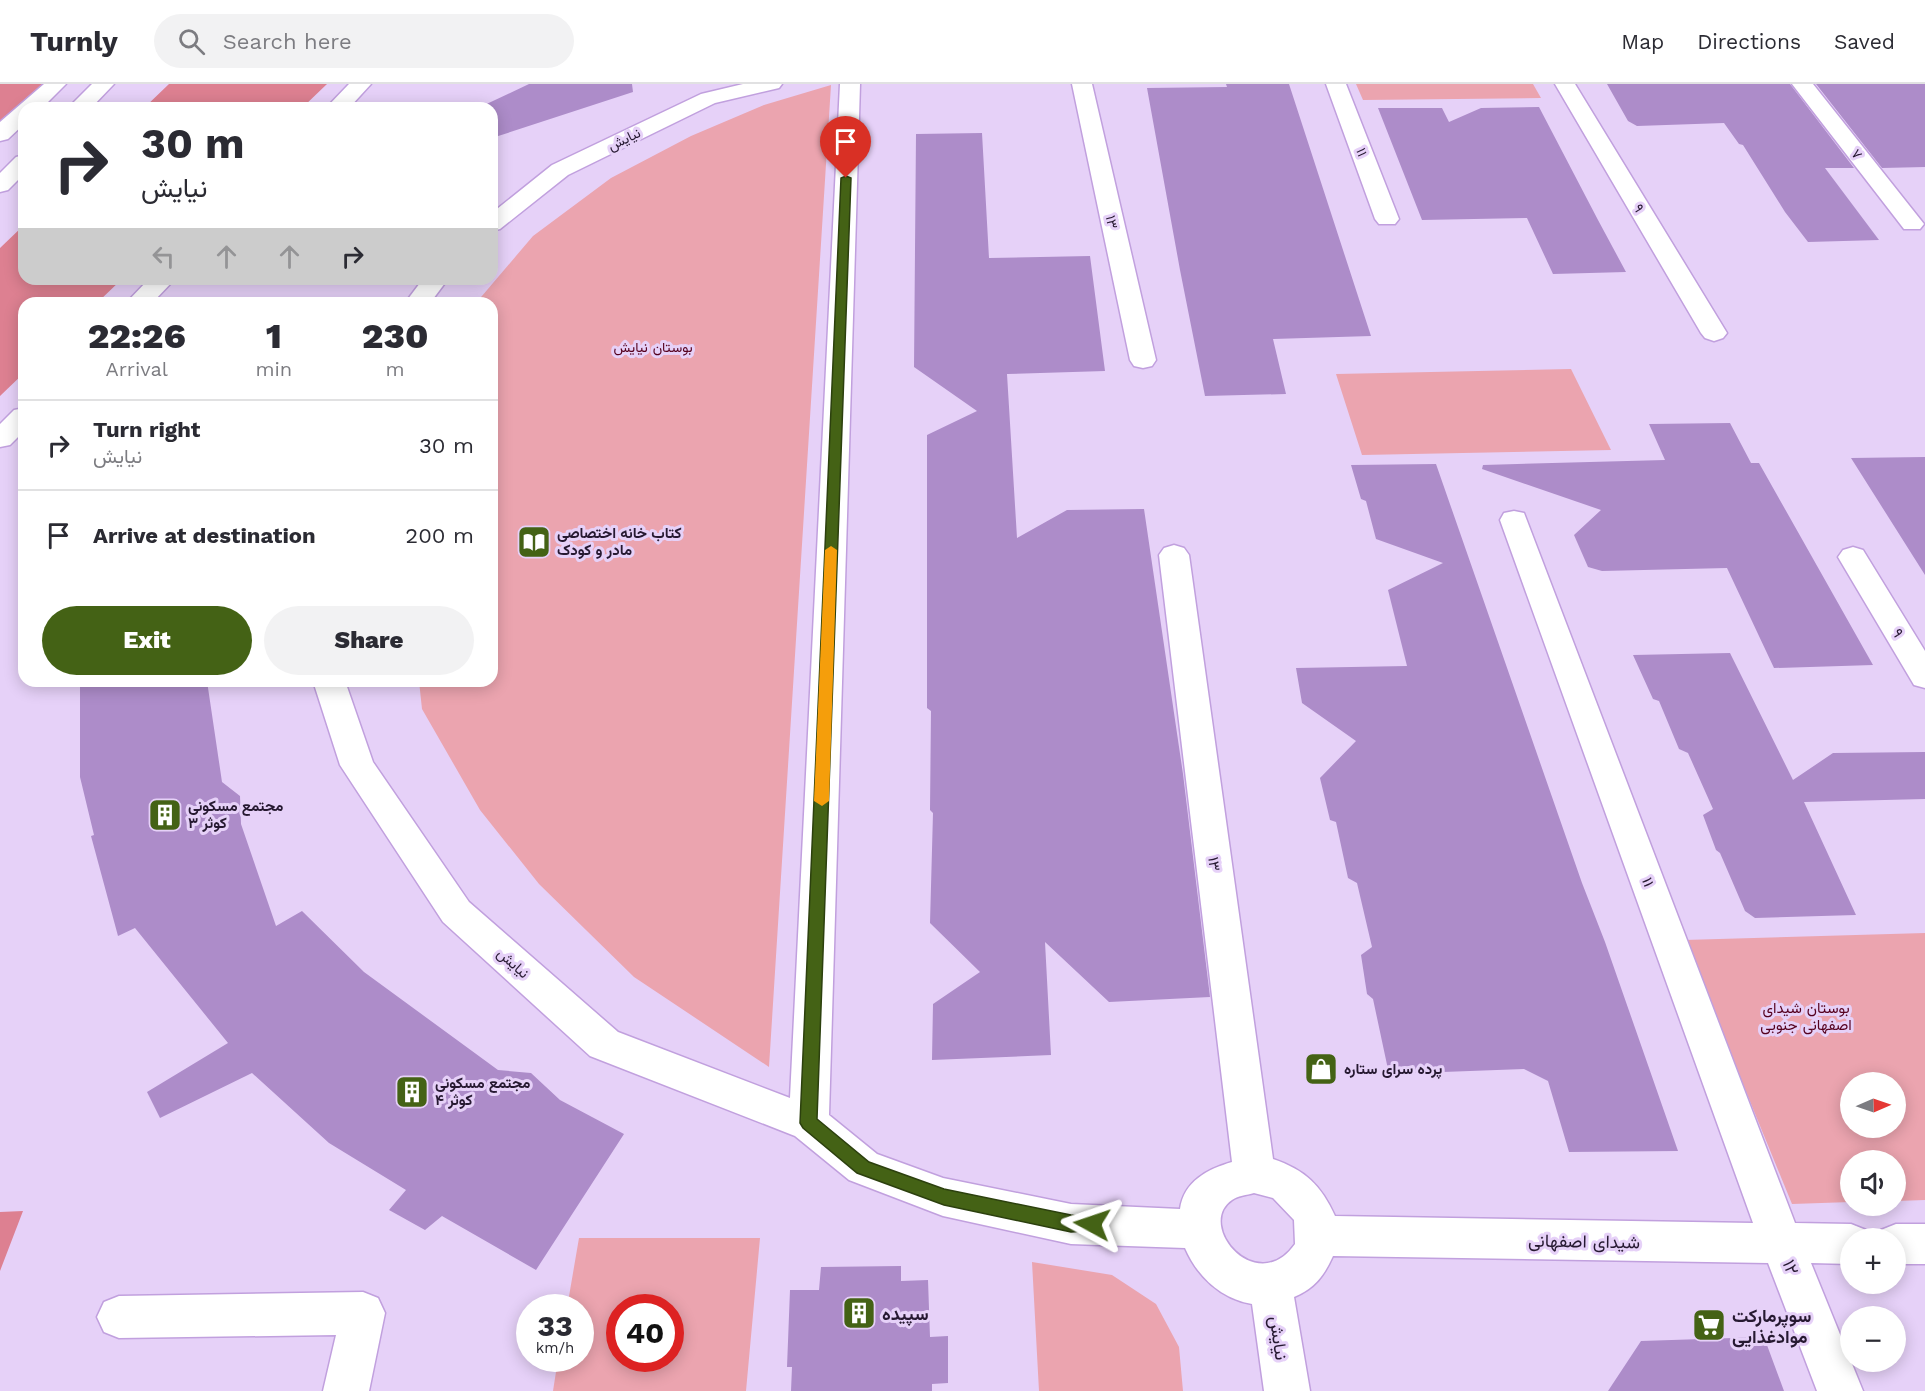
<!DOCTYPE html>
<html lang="en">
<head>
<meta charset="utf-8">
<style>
	body { margin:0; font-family:"Work Sans",Vazirmatn,sans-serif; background:#f2f2f3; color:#2b2b33; height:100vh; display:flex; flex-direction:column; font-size:22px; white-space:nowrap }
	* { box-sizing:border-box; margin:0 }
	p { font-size:20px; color:#7c7c81 }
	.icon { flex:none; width:33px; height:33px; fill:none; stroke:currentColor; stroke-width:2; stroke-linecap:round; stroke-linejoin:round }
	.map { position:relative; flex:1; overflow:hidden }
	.drawer { position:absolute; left:18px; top:213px; width:480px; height:390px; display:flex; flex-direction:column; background:#fff; border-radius:18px; box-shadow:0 3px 15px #0003 }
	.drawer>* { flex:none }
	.banner { position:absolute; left:18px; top:18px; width:480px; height:183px; border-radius:18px; box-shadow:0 3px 15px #0003; background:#fff; color:#2b2b33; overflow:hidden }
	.needle { width:39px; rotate:88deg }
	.controls { position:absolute; left:1840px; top:988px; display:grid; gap:12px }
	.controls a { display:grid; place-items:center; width:66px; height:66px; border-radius:50%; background:#fff; box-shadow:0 3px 15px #0003; font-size:30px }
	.speed { position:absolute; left:516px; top:1210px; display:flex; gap:12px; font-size:30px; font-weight:700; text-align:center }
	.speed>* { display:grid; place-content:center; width:78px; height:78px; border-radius:50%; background:#fff; box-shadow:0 3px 15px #0003; line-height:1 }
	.speed small { font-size:15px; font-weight:400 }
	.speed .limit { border:9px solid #d22; background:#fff; color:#111 }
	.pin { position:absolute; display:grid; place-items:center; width:51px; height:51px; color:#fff; margin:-62px -26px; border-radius:50% 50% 50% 0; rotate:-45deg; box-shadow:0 0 6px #0007 }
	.pin .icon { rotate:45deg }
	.me { position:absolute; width:66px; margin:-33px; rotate:275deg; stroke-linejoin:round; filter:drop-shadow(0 0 4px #0008) }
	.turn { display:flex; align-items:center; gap:21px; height:126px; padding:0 24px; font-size:27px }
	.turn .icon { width:78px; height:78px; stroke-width:2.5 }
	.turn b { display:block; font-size:42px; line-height:51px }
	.lanes { display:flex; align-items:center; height:57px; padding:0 24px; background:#0003; justify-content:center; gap:30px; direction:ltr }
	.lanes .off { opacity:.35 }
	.eta { display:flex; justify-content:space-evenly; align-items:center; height:102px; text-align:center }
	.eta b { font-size:36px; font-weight:800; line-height:42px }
	.primary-button { display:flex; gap:12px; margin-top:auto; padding:12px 24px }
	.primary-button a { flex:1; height:69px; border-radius:36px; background:#446215; color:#fff; font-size:24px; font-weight:800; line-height:69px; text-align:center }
	.primary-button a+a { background:#f2f2f3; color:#2b2b33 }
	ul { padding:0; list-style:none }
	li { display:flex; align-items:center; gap:18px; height:90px; padding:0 24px; border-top:2px solid #e1e1e2 }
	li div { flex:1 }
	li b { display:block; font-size:22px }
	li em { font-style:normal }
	header { display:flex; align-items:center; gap:36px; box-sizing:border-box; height:84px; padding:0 30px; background:#fff; border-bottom:2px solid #e1e1e2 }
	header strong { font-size:28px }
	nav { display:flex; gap:33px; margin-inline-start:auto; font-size:21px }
	.search { width:420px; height:54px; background:#f2f2f3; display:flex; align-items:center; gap:15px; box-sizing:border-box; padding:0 21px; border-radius:33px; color:#7c7c81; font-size:22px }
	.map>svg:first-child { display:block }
	.green { fill:#eba4af; fill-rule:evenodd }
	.forest { fill:#dd8091 }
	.building { fill:#ad8cc9 }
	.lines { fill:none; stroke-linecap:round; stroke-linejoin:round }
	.minor-casing { stroke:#c1a0de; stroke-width:3 }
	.highway-casing { stroke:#c1a0de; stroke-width:3 }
	.minor { fill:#fff; fill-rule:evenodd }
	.highway { fill:#fff; fill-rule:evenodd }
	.route { fill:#446215; stroke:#2c400e; stroke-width:1.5 }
	.slow { fill:#f59e0b }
	.labels { text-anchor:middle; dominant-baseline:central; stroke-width:6; stroke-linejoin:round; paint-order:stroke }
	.far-street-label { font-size:14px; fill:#261931; stroke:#e6d1f8 }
	.far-park-label { font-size:14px; fill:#55001e; stroke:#e6d1f8 }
	.poi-label { font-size:15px; font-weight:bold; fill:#261931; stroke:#e6d1f8; text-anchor:start }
	.street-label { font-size:15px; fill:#261931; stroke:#e6d1f8 }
	.park-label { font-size:15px; fill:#55001e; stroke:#e6d1f8 }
	.near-street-label { font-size:18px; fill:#261931; stroke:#e6d1f8 }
	.near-poi-label { font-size:18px; font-weight:bold; fill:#261931; stroke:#e6d1f8; text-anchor:start }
</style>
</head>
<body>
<header>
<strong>Turnly</strong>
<div class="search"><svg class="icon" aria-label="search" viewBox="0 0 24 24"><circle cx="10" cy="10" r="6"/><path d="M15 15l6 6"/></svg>Search here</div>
<nav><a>Map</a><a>Directions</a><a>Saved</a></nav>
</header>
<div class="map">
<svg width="1925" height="1307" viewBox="0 0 1925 1307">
	<rect width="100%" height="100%" fill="#e6d1f8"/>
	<path class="green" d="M 1356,0 L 1533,0 L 1541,14 L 1363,16 Z
		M 831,1 L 769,983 L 634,893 L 539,800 L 480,726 L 422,625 L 419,597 L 492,597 L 492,219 L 476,219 L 533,152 L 611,94 L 691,52 L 764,21 Z
		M 1571,285 L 1611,366 L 1362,371 L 1336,290 Z
		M 1925,849 L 1925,1116 L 1896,1117 L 1896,1077 L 1851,1077 L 1851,1118 L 1792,1120 L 1684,856 ZM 1851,999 L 1896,999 L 1896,1044 L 1851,1044 Z
		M 579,1154 L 760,1154 L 746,1307 L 553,1307 L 558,1275 L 580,1275 L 580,1224 L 567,1224 ZM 620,1224 L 670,1224 L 670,1275 L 620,1275 Z
		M 1032,1178 L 1112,1191 L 1156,1220 L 1179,1263 L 1183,1307 L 1039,1307 Z"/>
	<path class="forest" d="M 0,0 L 43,0 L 0,37 Z
		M 169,0 L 327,0 L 302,24 L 144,24 Z
		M 24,141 L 24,195 L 122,195 L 97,219 L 24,219 L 24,289 L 0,312 L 0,164 Z
		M 23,1127 L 0,1187 L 0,1128 Z"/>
	<path class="building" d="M 529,0 L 632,0 L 633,8 L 492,54 L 492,24 L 478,24 Z
		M 1226,0 L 1289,0 L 1371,252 L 1273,255 L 1286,310 L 1205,312 L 1180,186 L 1147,4 L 1227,3 Z
		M 1607,0 L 1790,0 L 1854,84 L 1825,84 L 1879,156 L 1808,158 L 1785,128 L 1743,61 L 1739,60 L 1724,39 L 1637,42 L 1628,37 Z
		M 1816,0 L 1925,0 L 1925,83 L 1882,84 Z
		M 1539,23 L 1598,136 L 1626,188 L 1553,190 L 1527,134 L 1422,136 L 1378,24 L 1442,24 L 1449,38 L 1481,24 Z
		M 982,49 L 989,174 L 1090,172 L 1105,287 L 1007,290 L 1017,454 L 1067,426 L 1144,425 L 1183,690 L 1210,913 L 1109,918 L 1045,858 L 1051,971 L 932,976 L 933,920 L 980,888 L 930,839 L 933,729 L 930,726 L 931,627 L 927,624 L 927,351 L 977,327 L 914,283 L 916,50 Z
		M 1730,339 L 1751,379 L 1759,379 L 1873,581 L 1774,584 L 1727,484 L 1602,487 L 1588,483 L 1574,451 L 1601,426 L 1482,385 L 1483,381 L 1665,376 L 1649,340 Z
		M 1925,373 L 1925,491 L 1851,374 Z
		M 1436,380 L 1582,799 L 1605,858 L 1678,1067 L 1569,1068 L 1548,997 L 1524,985 L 1389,990 L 1373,915 L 1367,910 L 1361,871 L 1372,863 L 1357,799 L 1348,794 L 1336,738 L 1330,736 L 1320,694 L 1356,657 L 1302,619 L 1296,584 L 1407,582 L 1388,506 L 1443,479 L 1376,455 L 1366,417 L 1361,415 L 1351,381 Z
		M 1730,569 L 1793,696 L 1833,669 L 1925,668 L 1925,715 L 1804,718 L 1856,831 L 1755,834 L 1745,827 L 1720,769 L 1716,766 L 1703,731 L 1713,725 L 1688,669 L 1679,665 L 1659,617 L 1653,615 L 1633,571 Z
		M 80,597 L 207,597 L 222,698 L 240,712 L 241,740 L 276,842 L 302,827 L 364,888 L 498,986 L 531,989 L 560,1016 L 624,1050 L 536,1186 L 442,1132 L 425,1146 L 389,1126 L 406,1106 L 329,1059 L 252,989 L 160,1034 L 147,1008 L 228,959 L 135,844 L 118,852 L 91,752 L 94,751 L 80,693 Z
		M 901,1182 L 901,1197 L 928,1196 L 930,1253 L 948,1252 L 948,1299 L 932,1300 L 932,1307 L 791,1307 L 792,1283 L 787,1283 L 790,1206 L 819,1206 L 821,1183 Z
		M 1764,1253 L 1784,1307 L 1608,1307 L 1641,1257 Z"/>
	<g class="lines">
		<g class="minor-casing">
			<path id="minor" d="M 349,0 L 371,0 L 349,24 L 326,24 Z
				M 743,0 L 782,0 L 779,4 L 715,19 L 568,91 L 500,145 L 492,147 L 492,129 L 552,81 L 701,10 Z
				M 840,0 L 860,0 L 829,1031 L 877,1070 L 943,1094 L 1071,1120 L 1180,1125 C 1184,1097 1208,1085 1232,1078 L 1159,471 L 1164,464 L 1174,461 L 1184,464 L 1189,471 L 1273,1075 C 1305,1086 1321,1101 1335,1132 L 1753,1139 L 1500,436 L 1504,429 L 1514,427 L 1524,429 L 1795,1139 L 1851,1140 L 1866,1146 L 1870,1155 L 1851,1155 L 1851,1180 L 1811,1179 L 1863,1307 L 1817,1307 L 1768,1179 L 1333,1172 C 1324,1192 1315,1204 1294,1213 L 1310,1307 L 1264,1307 L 1252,1220 C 1221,1215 1197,1192 1185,1164 L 1071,1160 L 943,1132 L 849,1096 L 795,1052 L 590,972 L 443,838 L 340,681 L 313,597 L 345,597 L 373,678 L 469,818 L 618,948 L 790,1014 ZM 1254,1109 L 1273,1114 L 1294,1136 L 1295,1160 C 1257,1214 1195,1141 1232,1116 C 1237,1112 1247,1111 1254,1109 Z
				M 1072,0 L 1092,0 L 1156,276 L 1152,282 L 1143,284 L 1134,282 L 1130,276 Z
				M 1326,0 L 1346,0 L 1399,135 L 1395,140 L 1379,140 L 1375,135 Z
				M 1555,0 L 1575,0 L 1727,249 L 1723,254 L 1714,257 L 1705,254 L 1701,249 Z
				M 1792,0 L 1813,0 L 1920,135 L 1924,140 L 1920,145 L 1904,145 Z
				M 149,195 L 175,195 L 152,219 L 126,219 Z
				M 423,195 L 448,195 L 430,219 L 405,219 Z
				M 24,324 L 24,347 L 10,361 L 0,363 L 0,340 L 14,326 Z
				M 1853,463 L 1863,466 L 1925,567 L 1925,604 L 1914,601 L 1838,473 L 1843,466 Z
				M 1896,1140 L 1925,1140 L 1925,1180 L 1896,1180 L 1896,1155 L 1877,1155 L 1881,1146 Z
				M 363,1208 L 378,1214 L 385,1229 L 369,1307 L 323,1307 L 336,1251 L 119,1254 L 104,1248 L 97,1233 L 104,1218 L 119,1212 Z"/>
		</g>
		<g class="highway-casing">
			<path id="highway" d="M 44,0 L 66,0 L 42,24 L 24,24 L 24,40 L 8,55 L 0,57 L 0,38 Z
				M 92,0 L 114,0 L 91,24 L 68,24 Z
				M 24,71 L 24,90 L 8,106 L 0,108 L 0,89 L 16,73 Z"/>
		</g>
		<use href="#minor" class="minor"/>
		<use href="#highway" class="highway"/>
	</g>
	<path class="route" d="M 846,92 L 851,94 L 817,1035 L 869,1078 L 944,1105 L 1071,1131 L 1099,1135 L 1101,1140 L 1099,1146 L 1071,1148 L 944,1121 L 857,1089 L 803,1044 L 800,1039 L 841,94 Z"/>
	<path class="slow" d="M 831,462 L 837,466 L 829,717 L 822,722 L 814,717 L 825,466 Z"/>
	<defs>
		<g id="library-square" transform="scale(1.725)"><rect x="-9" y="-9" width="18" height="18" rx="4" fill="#446215" stroke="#e6d1f8"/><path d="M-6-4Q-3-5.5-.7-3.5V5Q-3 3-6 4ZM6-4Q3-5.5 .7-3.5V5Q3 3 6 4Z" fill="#fff"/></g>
		<g id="building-square" transform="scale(1.725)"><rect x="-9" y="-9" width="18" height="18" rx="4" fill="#446215" stroke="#e6d1f8"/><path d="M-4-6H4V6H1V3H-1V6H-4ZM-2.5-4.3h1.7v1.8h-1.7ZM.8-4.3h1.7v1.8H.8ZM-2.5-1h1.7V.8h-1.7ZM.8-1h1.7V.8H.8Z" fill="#fff"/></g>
		<g id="shop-square" transform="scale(1.725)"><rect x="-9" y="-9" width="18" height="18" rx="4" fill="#446215" stroke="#e6d1f8"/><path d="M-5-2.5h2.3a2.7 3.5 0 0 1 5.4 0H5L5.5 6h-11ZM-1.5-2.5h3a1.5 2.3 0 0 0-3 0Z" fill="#fff"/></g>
		<g id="supermarket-square" transform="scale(1.725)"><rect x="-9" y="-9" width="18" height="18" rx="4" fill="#446215" stroke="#e6d1f8"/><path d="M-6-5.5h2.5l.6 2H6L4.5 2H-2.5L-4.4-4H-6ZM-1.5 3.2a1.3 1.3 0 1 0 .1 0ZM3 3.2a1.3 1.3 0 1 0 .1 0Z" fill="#fff"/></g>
	</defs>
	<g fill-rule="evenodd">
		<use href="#library-square" x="534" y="458"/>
		<use href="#building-square" x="165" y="731"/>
		<use href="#shop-square" x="1321" y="985"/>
		<use href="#building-square" x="412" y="1008"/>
		<use href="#building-square" x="859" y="1229"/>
		<use href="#supermarket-square" x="1709" y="1241"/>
	</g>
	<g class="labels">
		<g class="far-street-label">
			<text transform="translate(624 55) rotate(-26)">نیایش</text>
			<text transform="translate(1362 68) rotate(70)">۱۱</text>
			<text transform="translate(1857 70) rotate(52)">۷</text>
			<text transform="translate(1639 124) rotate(59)">۹</text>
			<text transform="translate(1112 138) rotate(78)">۱۳</text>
		</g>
		<g class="far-park-label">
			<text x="653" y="263">بوستان نیایش</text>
		</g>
		<g class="poi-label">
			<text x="557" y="449">کتاب خانه اختصاصی<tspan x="557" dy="17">مادر و کودک</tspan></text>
			<text x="188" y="722">مجتمع مسکونی<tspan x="188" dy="17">کوثر ۳</tspan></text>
			<text x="1344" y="985">پرده سرای ستاره</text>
			<text x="435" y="999">مجتمع مسکونی<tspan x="435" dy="17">کوثر ۴</tspan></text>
		</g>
		<g class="street-label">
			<text transform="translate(1898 549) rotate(59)">۹</text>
			<text transform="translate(1214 780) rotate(83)">۱۳</text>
			<text transform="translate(1648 798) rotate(70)">۱۱</text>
			<text transform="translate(513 879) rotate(42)">نیایش</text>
		</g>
		<g class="park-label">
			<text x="1806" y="924">بوستان شیدای<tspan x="1806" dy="17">اصفهانی جنوبی</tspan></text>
		</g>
		<g class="near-street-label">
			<text transform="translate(1584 1157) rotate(1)">شیدای اصفهانی</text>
			<text transform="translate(1791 1183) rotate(68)">۱۲</text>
			<text transform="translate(1279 1254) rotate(82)">نیایش</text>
		</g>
		<g class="near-poi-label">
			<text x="882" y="1229">سپیده</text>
			<text x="1732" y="1231">سوپرمارکت<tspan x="1732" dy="21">موادغذایی</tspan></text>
		</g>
	</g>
</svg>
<div class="controls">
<a><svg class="needle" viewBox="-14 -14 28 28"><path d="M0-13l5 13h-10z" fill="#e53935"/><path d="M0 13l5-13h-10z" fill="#7c7c81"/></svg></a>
<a><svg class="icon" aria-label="sound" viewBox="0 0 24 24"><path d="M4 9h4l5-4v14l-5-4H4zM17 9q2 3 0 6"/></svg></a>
<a>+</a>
<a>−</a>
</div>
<div class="speed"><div>33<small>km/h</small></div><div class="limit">40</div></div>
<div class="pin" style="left:846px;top:94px;background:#d93025"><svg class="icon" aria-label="arrive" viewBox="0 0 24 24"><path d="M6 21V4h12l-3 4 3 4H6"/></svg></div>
<svg class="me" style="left:1092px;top:1140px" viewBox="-20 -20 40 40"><path d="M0-17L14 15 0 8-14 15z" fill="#446215" stroke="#fff" stroke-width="4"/></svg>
<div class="banner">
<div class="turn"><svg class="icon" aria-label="right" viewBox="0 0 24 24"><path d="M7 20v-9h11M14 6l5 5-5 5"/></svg><div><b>30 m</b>نیایش</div></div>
<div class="lanes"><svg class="icon off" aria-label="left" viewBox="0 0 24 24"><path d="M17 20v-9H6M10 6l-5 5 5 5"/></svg><svg class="icon off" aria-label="ahead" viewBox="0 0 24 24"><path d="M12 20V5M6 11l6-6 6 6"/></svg><svg class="icon off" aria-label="ahead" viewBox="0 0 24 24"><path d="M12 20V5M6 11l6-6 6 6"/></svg><svg class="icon" aria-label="right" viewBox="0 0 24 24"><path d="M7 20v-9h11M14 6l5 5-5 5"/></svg></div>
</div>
<section class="drawer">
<div class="eta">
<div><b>22:26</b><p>Arrival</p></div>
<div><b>1</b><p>min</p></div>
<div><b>230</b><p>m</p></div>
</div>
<ul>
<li><svg class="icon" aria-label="right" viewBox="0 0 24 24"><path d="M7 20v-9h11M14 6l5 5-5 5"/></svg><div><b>Turn right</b><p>نیایش</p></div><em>30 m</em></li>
<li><svg class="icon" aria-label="arrive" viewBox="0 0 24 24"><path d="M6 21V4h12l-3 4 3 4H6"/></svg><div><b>Arrive at destination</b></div><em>200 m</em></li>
</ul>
<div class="primary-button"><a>Exit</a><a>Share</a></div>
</section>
</div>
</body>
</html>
